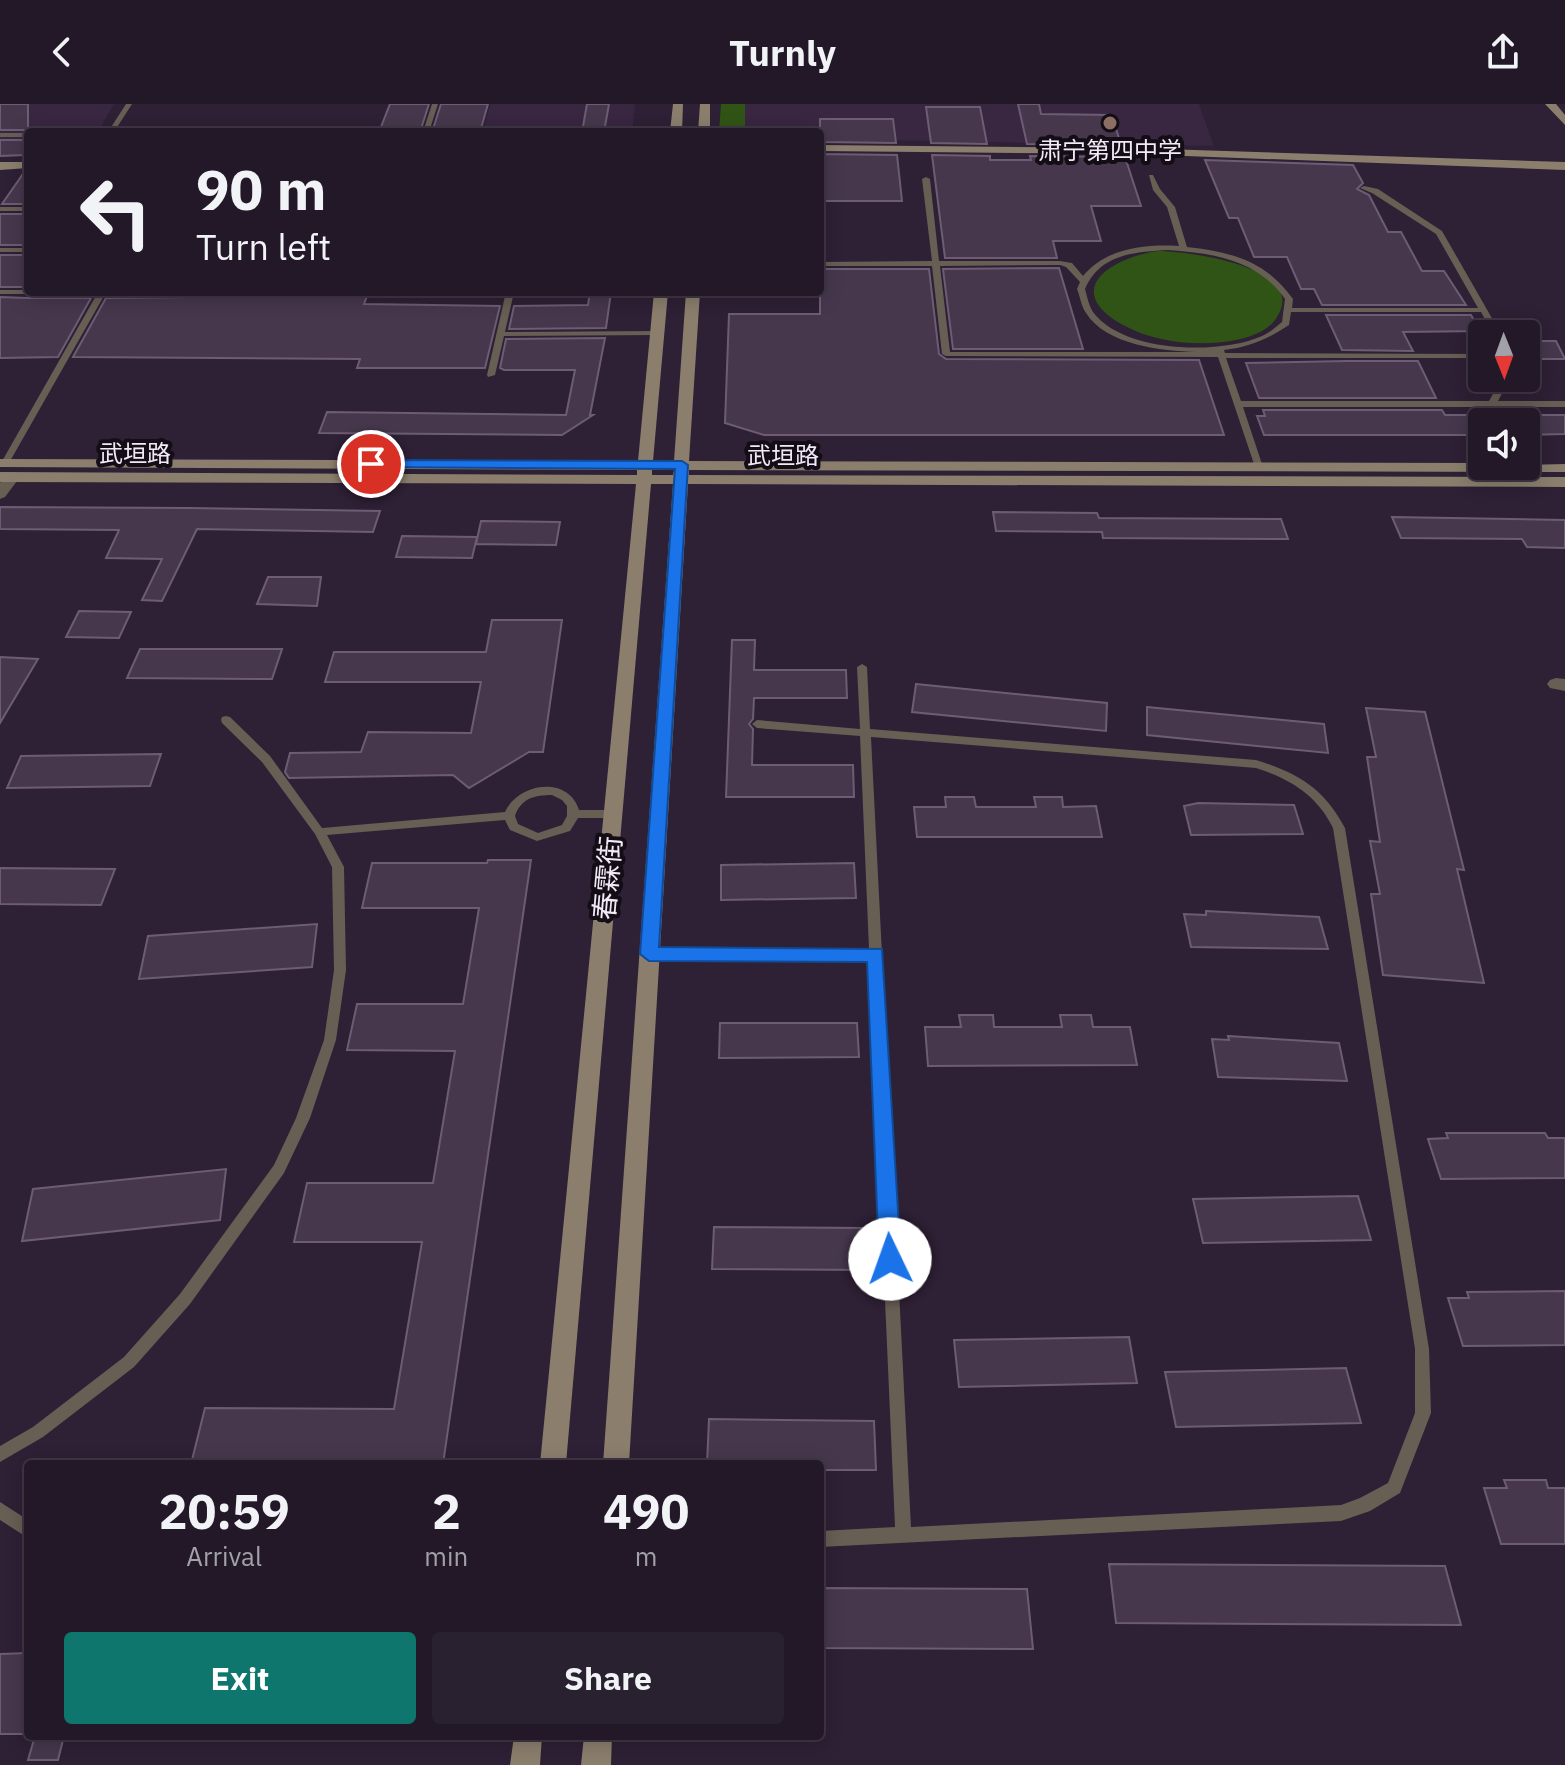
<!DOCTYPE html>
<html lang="en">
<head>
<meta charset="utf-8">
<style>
	body { margin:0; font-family:"IBM Plex Sans","Noto Sans SC",sans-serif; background:#2a2130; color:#f1f3f6; height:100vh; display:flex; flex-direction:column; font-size:30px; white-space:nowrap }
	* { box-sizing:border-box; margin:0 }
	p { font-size:26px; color:#a2a0a8 }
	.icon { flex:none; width:44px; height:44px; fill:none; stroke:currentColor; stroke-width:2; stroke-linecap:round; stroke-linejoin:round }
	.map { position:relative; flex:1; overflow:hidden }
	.details { position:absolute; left:24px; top:1356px; width:800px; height:280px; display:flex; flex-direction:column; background:#221828; border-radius:8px; box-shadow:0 4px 20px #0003,0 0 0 2px #3f3745 }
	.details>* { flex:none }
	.hud { position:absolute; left:24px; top:24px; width:800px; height:168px; border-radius:8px; box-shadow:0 4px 20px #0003,0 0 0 2px #3f3745; background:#221828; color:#f1f3f6; overflow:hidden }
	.needle { width:52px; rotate:179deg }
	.buttons { position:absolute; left:1468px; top:216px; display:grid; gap:16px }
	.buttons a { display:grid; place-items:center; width:72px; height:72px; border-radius:8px; background:#221828; box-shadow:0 4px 20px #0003,0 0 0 2px #3f3745; font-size:40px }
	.pin { position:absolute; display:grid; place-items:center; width:68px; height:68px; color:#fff; margin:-34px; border:4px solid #fff; border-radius:50%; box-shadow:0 2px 8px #0007 }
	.me { position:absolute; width:88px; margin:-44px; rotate:357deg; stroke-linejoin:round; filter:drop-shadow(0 0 6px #0008) }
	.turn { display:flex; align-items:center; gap:28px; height:168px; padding:0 40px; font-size:36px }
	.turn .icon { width:104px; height:104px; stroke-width:2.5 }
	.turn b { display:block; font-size:56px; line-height:68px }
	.eta { display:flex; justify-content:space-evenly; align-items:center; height:136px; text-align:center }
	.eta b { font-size:48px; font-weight:700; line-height:56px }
	.action { display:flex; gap:16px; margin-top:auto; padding:16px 40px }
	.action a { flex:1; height:92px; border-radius:8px; background:#0f766e; color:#fff; font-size:32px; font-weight:700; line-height:92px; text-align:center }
	.action a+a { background:#2a2130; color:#f1f3f6 }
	header { display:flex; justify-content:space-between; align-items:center; height:104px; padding:0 40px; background:#221828; font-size:36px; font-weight:700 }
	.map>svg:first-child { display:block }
	.built { fill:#392641 }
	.green { fill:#305416 }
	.building { fill:#46374d; stroke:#6d5c74; stroke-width:2 }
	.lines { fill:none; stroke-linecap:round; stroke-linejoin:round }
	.lane { fill:#675e54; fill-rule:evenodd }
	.street { fill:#675e54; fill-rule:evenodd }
	.secondary { fill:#8b7e6d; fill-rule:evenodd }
	.route { fill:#1a73e8; stroke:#114b97; stroke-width:2 }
	.education-dot { fill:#8d6e63; stroke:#130d16; stroke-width:3 }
	.labels { text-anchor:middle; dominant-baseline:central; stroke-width:8; stroke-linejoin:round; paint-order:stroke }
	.far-poi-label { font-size:24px; fill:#f2e8f6; stroke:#130d16 }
	.far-street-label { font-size:24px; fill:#f2e8f6; stroke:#130d16 }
	.street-label { font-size:28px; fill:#f2e8f6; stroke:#130d16 }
</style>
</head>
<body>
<header><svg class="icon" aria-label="back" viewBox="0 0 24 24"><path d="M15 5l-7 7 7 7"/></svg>Turnly<svg class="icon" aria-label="share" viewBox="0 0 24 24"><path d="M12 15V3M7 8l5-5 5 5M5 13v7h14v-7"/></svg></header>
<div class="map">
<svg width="1565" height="1661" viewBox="0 0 1565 1661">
	<rect width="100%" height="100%" fill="#2e2035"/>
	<path class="built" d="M 0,0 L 114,0 L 98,28 L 28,28 L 28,52 L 0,53 Z
		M 490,0 L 635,0 L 632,28 L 483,28 Z
		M 745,0 L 1199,0 L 1214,42 L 820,35 L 820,28 L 745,28 Z"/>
	<path class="green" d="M 721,0 L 745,0 L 745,28 L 719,28 Z
		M 1158,147 C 1184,147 1310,162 1277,213 C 1269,227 1250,233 1236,236 C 1199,243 1156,239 1123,221 C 1059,185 1114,153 1158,147 Z"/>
	<path class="building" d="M 0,0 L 28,0 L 28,26 L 0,26 Z
		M 390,0 L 429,0 L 420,28 L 379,28 Z
		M 441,0 L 488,0 L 480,28 L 432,28 Z
		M 587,0 L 609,0 L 604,28 L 582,28 Z
		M 1018,0 L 1039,0 L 1041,10 L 1112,11 L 1121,41 L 1027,40 Z
		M 926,3 L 980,3 L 987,40 L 931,39 Z
		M 820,15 L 893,15 L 896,39 L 820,38 Z
		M 0,36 L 28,36 L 28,44 L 24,51 L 0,52 Z
		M 820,50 L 897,51 L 902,97 L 820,97 Z
		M 932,51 L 990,52 L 990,56 L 1031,56 L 1030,52 L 1125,53 L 1141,102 L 1091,102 L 1101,137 L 1053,137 L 1057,154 L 945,154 Z
		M 1205,56 L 1353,61 L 1363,79 L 1357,85 L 1369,91 L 1388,128 L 1401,128 L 1422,167 L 1444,167 L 1466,201 L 1322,201 L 1314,185 L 1301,185 L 1287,153 L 1254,153 L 1238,114 L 1229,114 Z
		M 25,67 L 28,67 L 28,100 L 2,100 Z
		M 0,110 L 28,110 L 28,141 L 0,141 Z
		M 0,151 L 28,151 L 28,183 L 0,183 Z
		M 1059,164 L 1083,245 L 953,245 L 943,165 Z
		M 820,165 L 929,165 L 939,250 L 946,255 L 1199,256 L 1224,331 L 764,331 L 725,319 L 729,210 L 820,210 Z
		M 590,188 L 611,188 L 606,224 L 509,225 L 514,202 L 588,201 Z
		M 267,192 L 367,192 L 364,200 L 500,202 L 485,264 L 357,264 L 360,255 L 73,253 L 106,194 Z
		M 0,193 L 28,194 L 91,194 L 58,253 L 0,254 Z
		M 1326,211 L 1471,211 L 1480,227 L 1403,228 L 1413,247 L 1342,246 Z
		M 605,234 L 590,311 L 593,311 L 562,331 L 319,329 L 327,308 L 566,311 L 575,266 L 504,266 L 500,264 L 506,235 Z
		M 1526,237 L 1556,237 L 1565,255 L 1535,255 Z
		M 1347,257 L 1418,257 L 1436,294 L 1259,294 L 1246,259 Z
		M 1263,306 L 1442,306 L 1445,311 L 1482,311 L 1482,331 L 1264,331 L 1257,312 L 1265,312 Z
		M 1526,311 L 1565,311 L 1565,330 L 1526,331 Z
		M 0,403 L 189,404 L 380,407 L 373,428 L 197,425 L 162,497 L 142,496 L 162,455 L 106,454 L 119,426 L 0,425 Z
		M 993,408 L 1097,409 L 1099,414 L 1281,415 L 1288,435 L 1103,434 L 1102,428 L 996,427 Z
		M 1392,413 L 1565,416 L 1565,444 L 1527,443 L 1522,435 L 1401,434 Z
		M 481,417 L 560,418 L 556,441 L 476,440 Z
		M 402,432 L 477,433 L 472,454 L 396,453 Z
		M 268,473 L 321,473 L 317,502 L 257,500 Z
		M 79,507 L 131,508 L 119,534 L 66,533 Z
		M 492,516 L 562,516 L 543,648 L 529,648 L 469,684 L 453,671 L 289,674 L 285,668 L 290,649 L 361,648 L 368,628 L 471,629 L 481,578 L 325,578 L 334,548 L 486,548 Z
		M 732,536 L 755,536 L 754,566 L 846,566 L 847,594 L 754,594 L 753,615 L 749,620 L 753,625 L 752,661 L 853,661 L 854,693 L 726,693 Z
		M 140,545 L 282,545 L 272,575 L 127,574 Z
		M 0,553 L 38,555 L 0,619 Z
		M 916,580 L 1107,599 L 1106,627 L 912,608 Z
		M 1147,603 L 1324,620 L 1328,649 L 1147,631 Z
		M 1366,604 L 1425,608 L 1464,766 L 1457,765 L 1484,879 L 1383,871 L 1371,790 L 1380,790 L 1370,737 L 1380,738 L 1367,653 L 1376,653 Z
		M 161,650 L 150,682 L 7,684 L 21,652 Z
		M 945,693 L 974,693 L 976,703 L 1036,703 L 1034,693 L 1062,693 L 1063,703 L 1096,702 L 1102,733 L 917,733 L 914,703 L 946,703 Z
		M 1198,699 L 1294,701 L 1303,730 L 1191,731 L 1184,702 Z
		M 488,756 L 531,756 L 443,1360 L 191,1360 L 205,1304 L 394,1305 L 422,1138 L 294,1138 L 307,1079 L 433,1079 L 455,947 L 347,946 L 357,900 L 463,900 L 479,804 L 362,804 L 372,759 L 487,759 Z
		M 854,759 L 856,794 L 721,796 L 721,761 Z
		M 0,764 L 115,765 L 101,801 L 0,800 Z
		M 1206,807 L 1319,813 L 1328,845 L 1191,843 L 1184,810 L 1206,811 Z
		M 317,820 L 312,863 L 139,875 L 148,832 Z
		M 959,911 L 993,911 L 994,923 L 1062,923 L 1060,911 L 1091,911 L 1093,923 L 1130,923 L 1137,961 L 928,962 L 925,923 L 961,923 Z
		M 720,919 L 857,919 L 859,953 L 719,954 Z
		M 1228,932 L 1339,939 L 1347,977 L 1218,973 L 1212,935 L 1229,936 Z
		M 1446,1029 L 1545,1029 L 1548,1034 L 1565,1034 L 1565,1074 L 1441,1075 L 1428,1035 L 1448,1034 Z
		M 226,1065 L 220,1116 L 22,1137 L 33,1085 Z
		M 1358,1092 L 1371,1136 L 1203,1139 L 1193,1095 Z
		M 714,1123 L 865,1124 L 866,1166 L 712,1165 Z
		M 1565,1187 L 1565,1241 L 1463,1242 L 1448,1194 L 1469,1194 L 1467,1188 Z
		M 1129,1233 L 1137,1279 L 959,1283 L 954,1236 Z
		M 1346,1264 L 1361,1319 L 1176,1323 L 1165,1268 Z
		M 709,1315 L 874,1317 L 876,1366 L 820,1366 L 820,1360 L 707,1360 Z
		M 1504,1376 L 1546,1376 L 1548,1384 L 1565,1384 L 1565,1440 L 1501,1440 L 1484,1384 L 1507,1384 Z
		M 1109,1460 L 1445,1462 L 1461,1521 L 1116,1519 Z
		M 820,1484 L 1027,1485 L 1033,1545 L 820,1544 Z
		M 28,1549 L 28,1630 L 0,1630 L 0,1550 Z
		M 35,1632 L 64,1632 L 58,1656 L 28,1656 Z"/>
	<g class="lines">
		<path class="lane" d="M 126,0 L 132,0 L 114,28 L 108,28 Z
			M 432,0 L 438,0 L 429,28 L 423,28 Z
			M 0,29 L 28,29 L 28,33 L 0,33 Z
			M 1149,71 L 1153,71 L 1160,85 L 1175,103 L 1187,143 C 1232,148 1266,157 1293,195 L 1292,204 L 1478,204 L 1436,130 L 1372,89 L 1360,84 L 1364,82 L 1378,85 L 1442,127 L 1501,230 L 1493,230 L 1481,208 L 1291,208 L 1289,221 C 1268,235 1249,243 1224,246 L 1225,249 L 1482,250 L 1482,254 L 1226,254 L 1241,297 L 1489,297 L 1502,274 L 1510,274 L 1498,297 L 1565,297 L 1565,303 L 1243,303 L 1263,363 L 1259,366 L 1255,363 L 1218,253 L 946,252 L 942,250 L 932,162 L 820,162 L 820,158 L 932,157 L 922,75 L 926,73 L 930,75 L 939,157 L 1060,157 L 1072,159 L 1083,172 C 1106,144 1145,140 1179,142 L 1167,103 L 1153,86 ZM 1168,146 C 1213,149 1258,156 1285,195 L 1282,218 C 1276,223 1269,229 1262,232 C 1220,251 1123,249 1093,208 C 1089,202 1087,192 1085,185 C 1100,150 1134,148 1168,146 ZM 1060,161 L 1066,163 L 1080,178 L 1077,185 C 1080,192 1081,202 1086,209 C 1106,241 1162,247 1196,248 L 950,248 L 940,162 Z
			M 0,103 L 28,103 L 28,107 L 0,107 Z
			M 0,144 L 28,144 L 28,148 L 0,148 Z
			M 0,186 L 28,186 L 28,188 L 32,188 L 28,190 L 0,190 Z
			M 80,188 L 256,189 L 252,191 L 105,190 L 9,359 L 5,362 L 2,361 L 1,359 L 97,190 L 84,190 Z
			M 506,188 L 514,188 L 505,228 L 657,227 L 661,229 L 657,231 L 504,232 L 495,271 L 488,273 L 487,271 Z
			M 862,560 L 867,563 L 870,625 L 1256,656 C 1298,669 1324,684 1345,724 L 1429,1245 L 1431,1309 L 1400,1389 L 1370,1407 L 1341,1417 L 820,1443 L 820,1427 L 895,1423 L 870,855 L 649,855 L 645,853 L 643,850 L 645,847 L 649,845 L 869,845 L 860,632 L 757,624 L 752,620 L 757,616 L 860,625 L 857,563 ZM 871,633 L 1256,664 C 1290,675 1317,691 1333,724 L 1415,1245 L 1415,1309 L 1388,1379 L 1360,1394 L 1341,1401 L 911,1423 Z
			M 226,612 L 230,613 L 270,652 L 322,724 L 505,708 C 518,679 568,671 579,706 L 613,706 L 619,710 L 613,714 L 578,714 L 570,727 L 537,737 L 510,726 L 505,716 L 327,731 L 344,763 L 346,866 L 336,936 L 310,1014 L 284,1069 L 190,1200 L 134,1263 L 43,1333 L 0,1358 L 0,1342 L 33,1323 L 124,1253 L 180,1190 L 274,1061 L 296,1014 L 324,936 L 334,866 L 332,763 L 315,730 L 262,658 L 222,619 L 221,616 L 222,613 ZM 552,691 L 562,696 L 567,702 L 567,712 L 562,721 L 538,729 L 518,720 L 515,712 C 521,694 535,691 552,691 Z
			M 0,1398 L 28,1416 L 28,1434 L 0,1416 Z"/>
		<path class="street" d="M 12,368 L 20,373 L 5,393 L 0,395 L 0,379 L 7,370 Z
			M 1556,574 L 1565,575 L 1565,587 L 1550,584 L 1547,580 L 1550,576 Z"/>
		<path class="secondary" d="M 673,0 L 683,0 L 682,28 L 670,28 Z
			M 700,0 L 710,0 L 710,28 L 698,28 Z
			M 1545,0 L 1556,0 L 1565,11 L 1565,21 Z
			M 820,41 L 1132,44 L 1565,58 L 1565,66 L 1132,50 L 820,47 Z
			M 0,58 L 28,58 L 28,64 L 0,66 Z
			M 654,188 L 668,188 L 653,357 L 674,357 L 686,188 L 700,188 L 689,357 L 1482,359 L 1482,362 L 1565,360 L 1565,368 L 689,366 L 689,371 L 1565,373 L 1565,383 L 688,380 L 629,1360 L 603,1360 L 673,380 L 651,380 L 566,1360 L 540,1360 L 636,380 L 0,378 L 0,368 L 637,371 L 637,366 L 0,363 L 0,355 L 638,357 ZM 652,366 L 674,366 L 673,371 L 652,371 Z
			M 514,1632 L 542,1632 L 540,1661 L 510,1661 Z
			M 584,1632 L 612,1632 L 611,1661 L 581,1661 Z"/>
	</g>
	<path class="route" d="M 371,356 L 682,357 L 688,361 L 659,843 L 882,845 L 901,1155 L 897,1162 L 890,1165 L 882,1162 L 879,1155 L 867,858 L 649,857 L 640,850 L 675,365 L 366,363 L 364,360 Z"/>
	<circle class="education-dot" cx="1110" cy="19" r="8"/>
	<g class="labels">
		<g class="far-poi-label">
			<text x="1110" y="46">肃宁第四中学</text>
		</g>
		<g class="far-street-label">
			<text x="135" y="349">武垣路</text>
			<text x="783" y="351">武垣路</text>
		</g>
		<g class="street-label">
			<text transform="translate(607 774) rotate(-85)">春霖街</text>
		</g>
	</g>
</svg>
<div class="buttons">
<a><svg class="needle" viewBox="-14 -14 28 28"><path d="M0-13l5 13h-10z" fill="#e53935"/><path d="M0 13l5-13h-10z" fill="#a2a0a8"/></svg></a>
<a><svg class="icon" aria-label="sound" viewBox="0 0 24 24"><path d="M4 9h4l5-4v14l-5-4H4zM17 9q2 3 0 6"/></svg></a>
</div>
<div class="pin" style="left:371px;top:360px;background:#d93025"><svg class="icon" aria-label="arrive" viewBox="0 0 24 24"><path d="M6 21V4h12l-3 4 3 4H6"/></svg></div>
<svg class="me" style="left:890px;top:1155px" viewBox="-20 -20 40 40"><circle r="19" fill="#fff"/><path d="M0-13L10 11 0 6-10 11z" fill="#1a73e8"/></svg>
<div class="hud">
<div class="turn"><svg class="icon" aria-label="left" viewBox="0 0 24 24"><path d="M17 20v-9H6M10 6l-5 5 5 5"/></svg><div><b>90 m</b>Turn left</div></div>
</div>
<section class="details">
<div class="eta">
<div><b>20:59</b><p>Arrival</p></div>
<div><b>2</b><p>min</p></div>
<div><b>490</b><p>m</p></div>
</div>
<div class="action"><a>Exit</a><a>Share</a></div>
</section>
</div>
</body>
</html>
